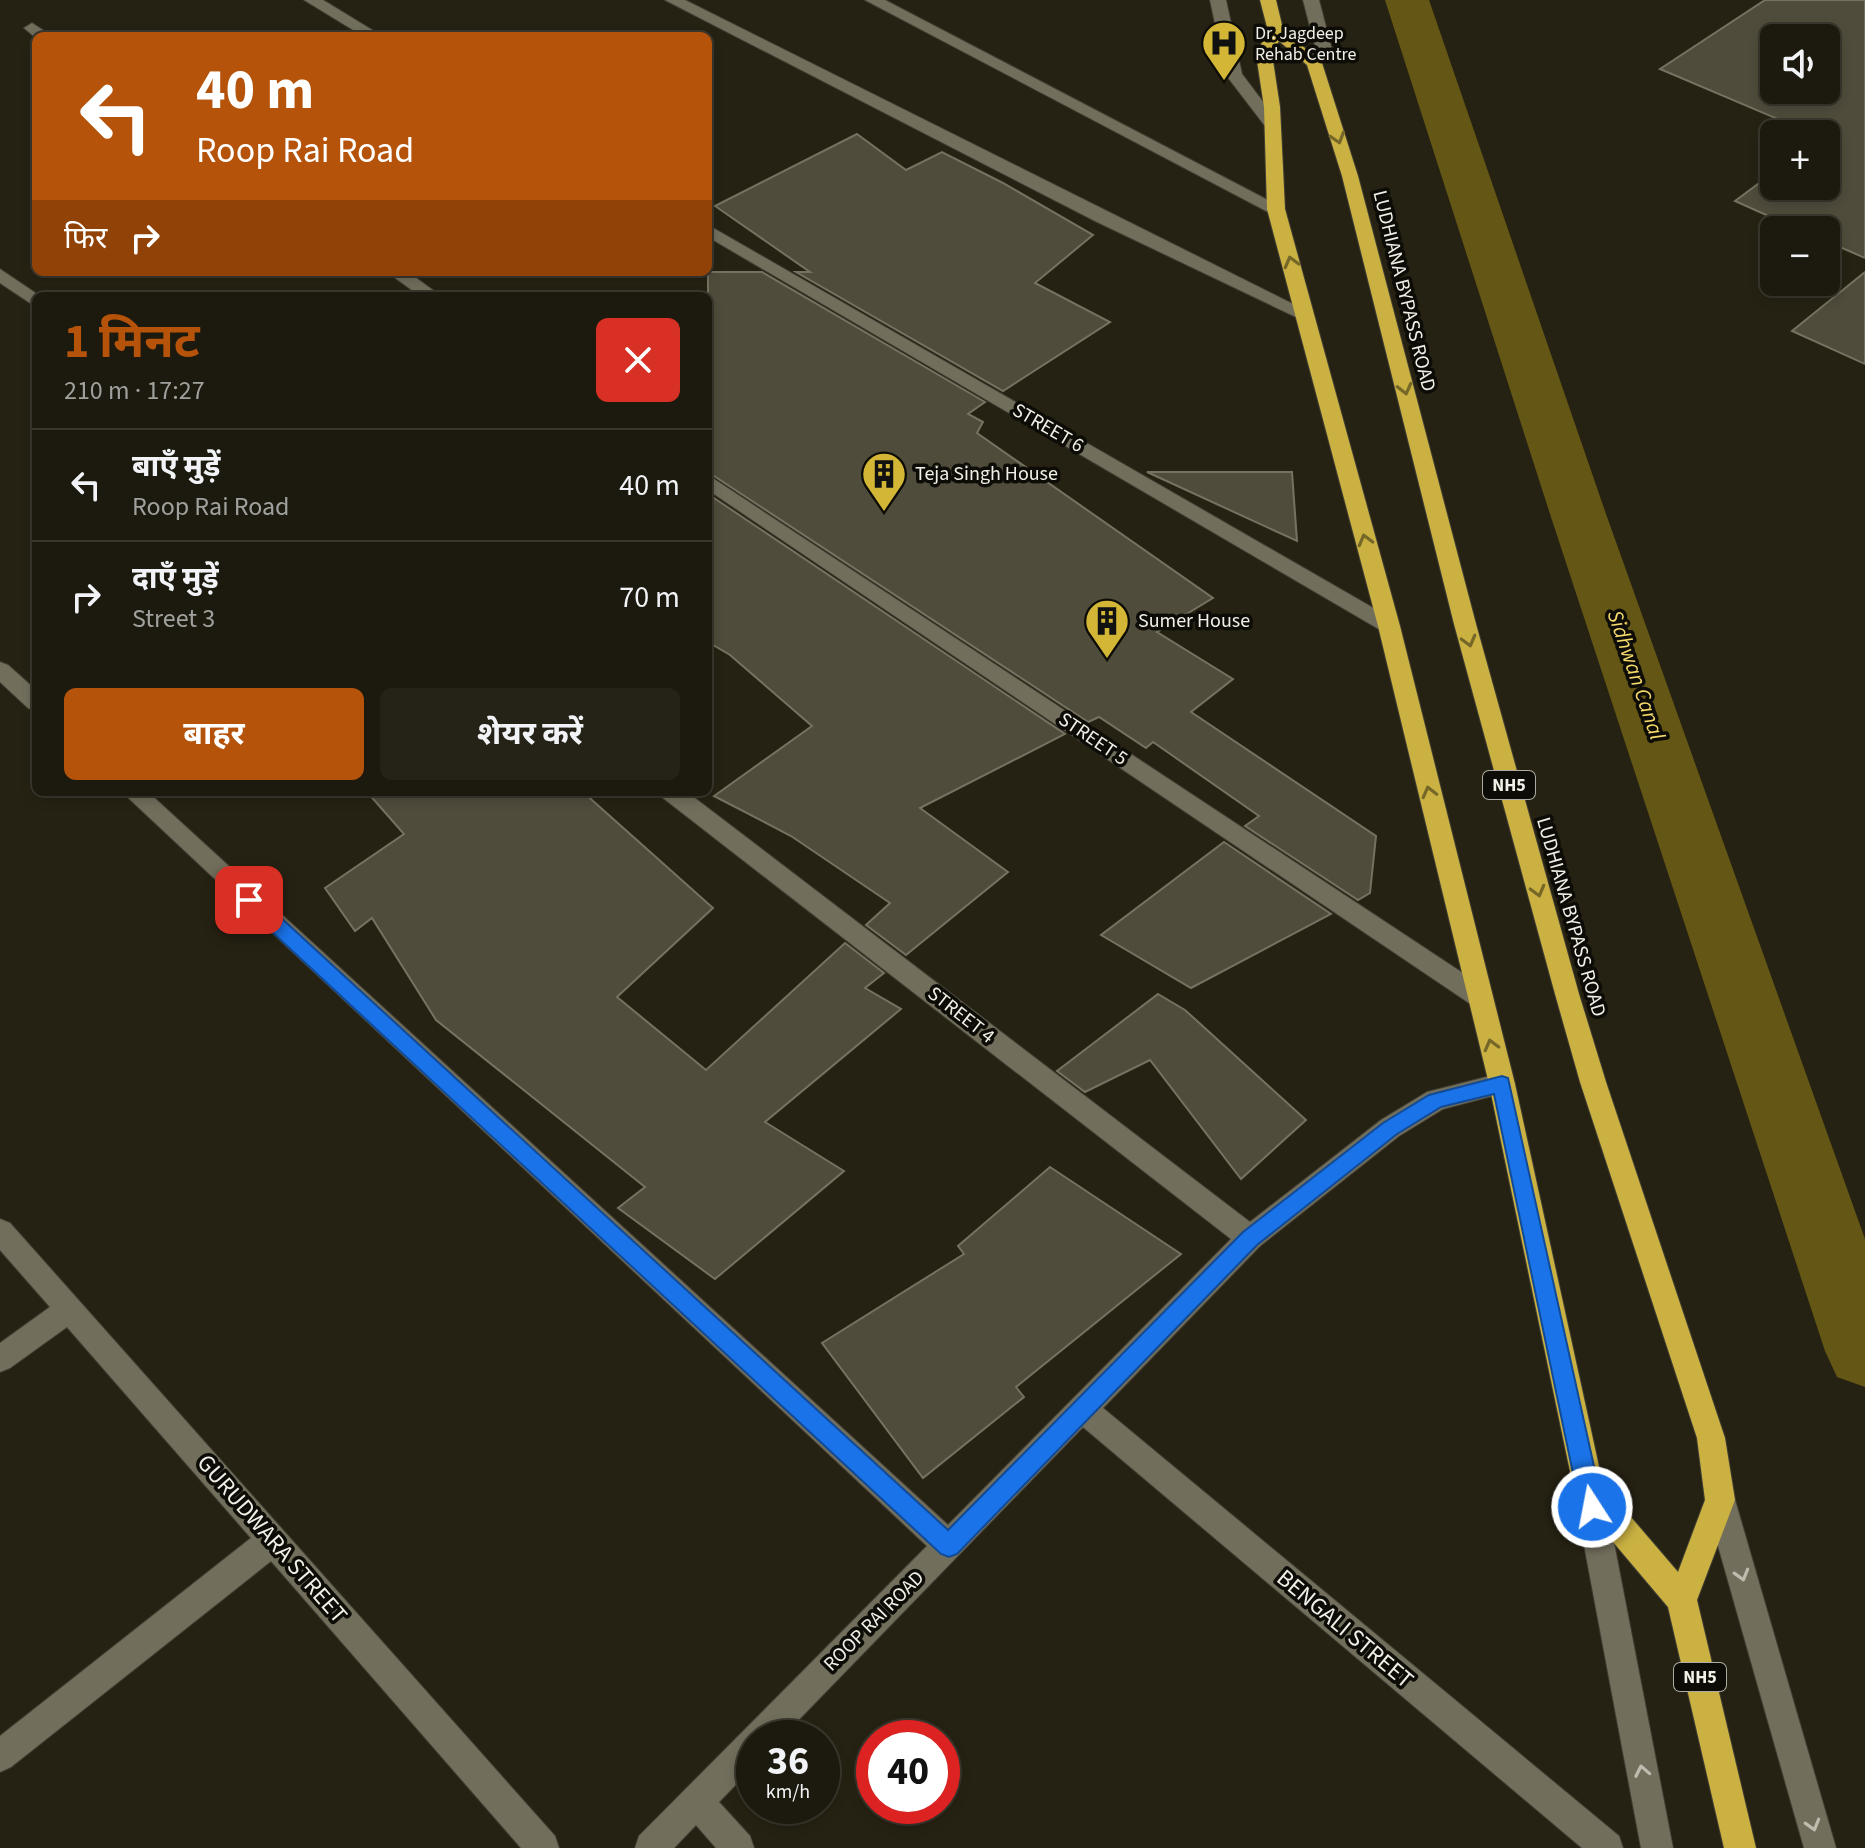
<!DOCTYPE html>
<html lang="hi">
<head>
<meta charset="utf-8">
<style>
	body { margin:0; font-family:"Source Sans 3","Noto Sans Devanagari",sans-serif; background:#252317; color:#f1f3f6; height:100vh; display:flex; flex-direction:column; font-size:30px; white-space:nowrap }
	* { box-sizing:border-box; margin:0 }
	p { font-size:26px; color:#a0a19e }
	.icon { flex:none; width:44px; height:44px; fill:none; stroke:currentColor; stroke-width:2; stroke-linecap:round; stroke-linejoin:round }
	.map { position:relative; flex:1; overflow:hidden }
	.sheet { position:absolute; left:32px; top:292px; width:680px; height:504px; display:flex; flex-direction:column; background:#1c1a0e; border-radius:12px; box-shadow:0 4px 12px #0003,0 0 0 2px #3a382e }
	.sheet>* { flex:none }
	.top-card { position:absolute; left:32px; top:32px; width:680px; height:244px; border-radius:12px; box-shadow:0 4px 12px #0003,0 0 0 2px #3a382e; background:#b45309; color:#fff; overflow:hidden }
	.buttons { position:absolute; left:1760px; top:24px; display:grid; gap:16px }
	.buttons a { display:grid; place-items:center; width:80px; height:80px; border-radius:12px; background:#1c1a0e; box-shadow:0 4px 12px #0003,0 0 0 2px #3a382e; font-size:40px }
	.speed { position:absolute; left:736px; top:1720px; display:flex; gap:16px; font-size:40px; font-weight:700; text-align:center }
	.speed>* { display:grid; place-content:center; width:104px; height:104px; border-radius:50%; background:#1c1a0e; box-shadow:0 4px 12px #0003,0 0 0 2px #3a382e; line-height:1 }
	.speed small { font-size:20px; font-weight:400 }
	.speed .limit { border:12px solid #d22; background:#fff; color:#111 }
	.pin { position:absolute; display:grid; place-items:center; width:68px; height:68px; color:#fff; margin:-34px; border-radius:16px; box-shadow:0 4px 12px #0006 }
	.me { position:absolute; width:88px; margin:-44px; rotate:349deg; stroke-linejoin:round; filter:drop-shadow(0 0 6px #0008) }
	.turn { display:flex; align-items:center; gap:28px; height:168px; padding:0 32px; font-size:36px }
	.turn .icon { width:104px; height:104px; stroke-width:2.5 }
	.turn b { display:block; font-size:56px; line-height:68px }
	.then { display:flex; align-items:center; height:76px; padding:0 32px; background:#0003; gap:16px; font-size:30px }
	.round { display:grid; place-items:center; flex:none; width:84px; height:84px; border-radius:12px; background:#252317 }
	.head { display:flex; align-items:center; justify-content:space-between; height:136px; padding:0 32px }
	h1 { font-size:48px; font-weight:700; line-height:60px; color:#b45309 }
	.primary-button { display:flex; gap:16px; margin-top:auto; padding:16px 32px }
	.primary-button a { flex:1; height:92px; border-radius:12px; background:#b45309; color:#fff; font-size:32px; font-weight:700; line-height:92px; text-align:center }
	.primary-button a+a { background:#252317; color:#f1f3f6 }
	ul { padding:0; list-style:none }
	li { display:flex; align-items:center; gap:24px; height:112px; padding:0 32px; border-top:2px solid #3a382e }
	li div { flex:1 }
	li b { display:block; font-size:30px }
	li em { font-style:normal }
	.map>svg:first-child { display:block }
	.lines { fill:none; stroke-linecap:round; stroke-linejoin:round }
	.canal { fill:#645614; fill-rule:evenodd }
	.building { fill:#504c3c; stroke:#767261; stroke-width:2; fill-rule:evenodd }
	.minor-casing { stroke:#413e33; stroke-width:2 }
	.highway-casing { stroke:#413e33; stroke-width:2 }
	.minor { fill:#726e5c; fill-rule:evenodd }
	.highway { fill:#cab142; fill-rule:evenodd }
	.oneway { stroke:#756727 }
	.oneway2 { stroke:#bfbcaf }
	.route { fill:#1a73e8; stroke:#114b97; stroke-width:2 }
	.labels { text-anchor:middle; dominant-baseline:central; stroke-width:7; stroke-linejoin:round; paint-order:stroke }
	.far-poi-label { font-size:18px; fill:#f2f0e6; stroke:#0d0c06; text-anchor:start }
	.shield { fill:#0d0c06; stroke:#adaca3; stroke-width:2 }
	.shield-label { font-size:18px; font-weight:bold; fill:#f2f0e6 }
	.street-label { font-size:20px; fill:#f2f0e6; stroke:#0d0c06 }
	.poi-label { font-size:20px; fill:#f2f0e6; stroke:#0d0c06; text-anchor:start }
	.water-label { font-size:22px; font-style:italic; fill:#f6db6c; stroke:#0d0c06 }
	.near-street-label { font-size:24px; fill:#f2f0e6; stroke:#0d0c06 }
</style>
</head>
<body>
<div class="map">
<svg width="1865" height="1848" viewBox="0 0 1865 1848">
	<rect width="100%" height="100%" fill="#262213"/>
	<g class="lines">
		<path class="canal" d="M 1385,0 L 1429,0 L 1606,514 L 1865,1239 L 1865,1387 L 1837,1377 L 1825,1351 L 1550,514 Z"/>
	</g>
	<path class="building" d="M 1765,0 L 1865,0 L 1865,258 L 1826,241 L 1826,230 L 1800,230 L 1735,201 L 1774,172 L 1774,186 L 1826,186 L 1826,134 L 1813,134 L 1660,69 ZM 1774,38 L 1826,38 L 1826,90 L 1774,90 Z
		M 857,134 L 906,170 L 942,152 L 1003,183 L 1093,235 L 1035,283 L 1110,322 L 1003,391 L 796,272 L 810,272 L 715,206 Z
		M 708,272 L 762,272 L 985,402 L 968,414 L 983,422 L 977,433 L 1213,598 L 1157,632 L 1233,679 L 1191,712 L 1376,836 L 1370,893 L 1358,900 L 1245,826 L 1259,816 L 1153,742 L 1146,748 L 1099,717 L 1088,722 L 708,472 Z
		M 1865,272 L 1865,364 L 1792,331 Z
		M 1147,472 L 1292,472 L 1297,541 Z
		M 708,494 L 1065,734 L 920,808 L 1008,872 L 906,955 L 866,925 L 890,903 L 791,836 L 714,796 L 812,726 L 730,655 L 708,642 Z
		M 367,792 L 583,792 L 713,908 L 617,997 L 706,1070 L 845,943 L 884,973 L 865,988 L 901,1009 L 765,1122 L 844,1171 L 715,1279 L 618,1208 L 645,1187 L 436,1020 L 372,918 L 355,931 L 325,888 L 404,834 Z
		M 1224,842 L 1331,914 L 1191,988 L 1101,935 Z
		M 1158,994 L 1185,1010 L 1306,1120 L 1241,1179 L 1150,1060 L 1085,1092 L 1057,1071 Z
		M 1050,1167 L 1181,1254 L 1016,1387 L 1024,1397 L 923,1478 L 822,1343 L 964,1254 L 958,1246 Z"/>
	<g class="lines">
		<g class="minor-casing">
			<path id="minor" d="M 304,0 L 323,0 L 382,36 L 363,36 Z
				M 665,0 L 685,0 L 1313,314 L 1304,319 L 1298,318 L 1097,222 Z
				M 865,0 L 885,0 L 1285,209 L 1276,214 L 1270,213 Z
				M 1210,0 L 1226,0 L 1242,74 L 1279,123 L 1277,126 L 1265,126 L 1226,75 Z
				M 1303,0 L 1319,0 L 1332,50 L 1320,66 L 1314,68 L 1306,63 L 1316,50 Z
				M 32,23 L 52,36 L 36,38 L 24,28 Z
				M 708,225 L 1396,621 L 1400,626 L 1396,631 L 1382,631 L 708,237 Z
				M 0,269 L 40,296 L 36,296 L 36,307 L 0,283 Z
				M 387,272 L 408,272 L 441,296 L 420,296 Z
				M 708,475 L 1487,989 L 1490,996 L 1487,1003 L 1478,1006 L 1469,1003 L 708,490 Z
				M 0,662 L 8,665 L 36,690 L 36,711 L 28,708 L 0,682 Z
				M 122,792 L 148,792 L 948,1525 L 1231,1239 L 663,798 L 660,792 L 687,792 L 1250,1222 L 1381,1120 L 1427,1092 L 1502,1073 L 1511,1077 L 1515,1084 L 1511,1091 L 1443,1109 L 1399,1136 L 1260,1246 L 1103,1408 L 1619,1836 L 1623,1848 L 1582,1848 L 1083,1427 L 781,1738 L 754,1738 L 754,1766 L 719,1802 L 750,1836 L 754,1848 L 716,1848 L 696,1825 L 674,1848 L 635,1848 L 639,1836 L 927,1546 Z
				M 0,1219 L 10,1223 L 555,1836 L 559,1848 L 521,1848 L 271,1561 L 11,1767 L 0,1772 L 0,1736 L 251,1538 L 67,1327 L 10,1368 L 0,1372 L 0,1343 L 50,1307 L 0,1250 Z
				M 1587,1467 L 1597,1471 L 1602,1481 L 1673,1848 L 1641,1848 L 1572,1481 L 1577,1471 Z
				M 1720,1486 L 1730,1490 L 1735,1500 L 1836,1848 L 1804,1848 L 1705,1500 L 1710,1490 Z"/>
		</g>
		<g class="highway-casing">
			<path id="highway" d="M 1260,0 L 1276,0 L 1283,29 L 1322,63 L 1358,176 L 1476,624 L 1579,994 L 1606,1082 L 1725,1438 L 1735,1500 L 1697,1600 L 1756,1848 L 1724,1848 L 1668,1607 L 1608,1536 L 1571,1476 L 1489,1084 L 1378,626 L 1267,209 L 1264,107 L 1256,54 L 1268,31 ZM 1279,41 L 1307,65 L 1342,176 L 1454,624 L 1555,994 L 1580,1082 L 1697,1438 L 1705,1500 L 1678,1572 L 1630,1516 L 1600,1471 L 1515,1084 L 1400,626 L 1285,209 L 1280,107 L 1272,54 Z"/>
		</g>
		<use href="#minor" class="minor"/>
		<use href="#highway" class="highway"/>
	</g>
	<defs><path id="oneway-chevron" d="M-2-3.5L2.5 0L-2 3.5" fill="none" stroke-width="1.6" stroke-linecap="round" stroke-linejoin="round" transform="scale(2)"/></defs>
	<g class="oneway">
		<use href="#oneway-chevron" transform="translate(1338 138) rotate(73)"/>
		<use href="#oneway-chevron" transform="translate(1291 262) rotate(-105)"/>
		<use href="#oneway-chevron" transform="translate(1405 389) rotate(76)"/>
		<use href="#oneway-chevron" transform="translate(1365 540) rotate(-105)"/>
		<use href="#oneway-chevron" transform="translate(1469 641) rotate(75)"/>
		<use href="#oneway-chevron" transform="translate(1429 792) rotate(-104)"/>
		<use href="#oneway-chevron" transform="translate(1538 891) rotate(75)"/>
		<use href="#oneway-chevron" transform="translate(1491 1045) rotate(-105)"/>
	</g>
	<g class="oneway2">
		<use href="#oneway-chevron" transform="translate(1742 1575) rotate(74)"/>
		<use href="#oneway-chevron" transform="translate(1642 1771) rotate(-101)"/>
		<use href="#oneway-chevron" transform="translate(1813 1825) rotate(74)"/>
	</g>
	<path class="route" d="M 249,893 L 256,895 L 948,1530 L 1243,1232 L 1383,1123 L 1429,1095 L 1502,1076 L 1508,1078 L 1603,1507 L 1600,1515 L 1592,1518 L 1584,1515 L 1580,1507 L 1494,1094 L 1441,1107 L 1397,1134 L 1257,1245 L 957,1554 L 949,1557 L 941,1554 L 243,905 L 240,900 L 243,895 Z"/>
	<defs>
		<g id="hospital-pin" transform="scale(2.3)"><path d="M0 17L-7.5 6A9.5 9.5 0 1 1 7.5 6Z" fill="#d3b635" stroke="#0d0c06"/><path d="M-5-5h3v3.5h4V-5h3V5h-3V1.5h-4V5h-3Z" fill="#111"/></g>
		<g id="building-pin" transform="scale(2.3)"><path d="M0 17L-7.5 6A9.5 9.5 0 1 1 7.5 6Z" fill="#d3b635" stroke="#0d0c06"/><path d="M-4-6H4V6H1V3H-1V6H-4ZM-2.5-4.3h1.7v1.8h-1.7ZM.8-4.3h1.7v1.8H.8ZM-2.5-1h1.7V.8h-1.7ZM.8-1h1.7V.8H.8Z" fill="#111"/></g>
	</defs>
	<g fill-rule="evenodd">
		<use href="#hospital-pin" x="1224" y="43"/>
		<use href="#building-pin" x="884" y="474"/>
		<use href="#building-pin" x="1107" y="621"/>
	</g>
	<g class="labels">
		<g class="far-poi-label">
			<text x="1255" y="33">Dr. Jagdeep<tspan x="1255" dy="21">Rehab Centre</tspan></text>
		</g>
		<g class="shield">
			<rect x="1483" y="771" width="52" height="28" rx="6"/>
			<rect x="1674" y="1663" width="52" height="28" rx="6"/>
		</g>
		<g class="shield-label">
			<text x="1509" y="785">NH5</text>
			<text x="1700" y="1677">NH5</text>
		</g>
		<g class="street-label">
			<text transform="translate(1404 291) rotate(76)">LUDHIANA BYPASS ROAD</text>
			<text transform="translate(1048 428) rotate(30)">STREET 6</text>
			<text transform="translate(1093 739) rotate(34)">STREET 5</text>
			<text transform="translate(1571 917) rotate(74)">LUDHIANA BYPASS ROAD</text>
			<text transform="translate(961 1015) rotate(38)">STREET 4</text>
			<text transform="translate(874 1621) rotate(-45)">ROOP RAI ROAD</text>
		</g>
		<g class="poi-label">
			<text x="915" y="474">Teja Singh House</text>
			<text x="1138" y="621">Sumer House</text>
		</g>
		<g class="water-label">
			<text transform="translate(1636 675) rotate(71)">Sidhwan Canal</text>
		</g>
		<g class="near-street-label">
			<text transform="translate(272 1539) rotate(49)">GURUDWARA STREET</text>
			<text transform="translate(1345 1629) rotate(40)">BENGALI STREET</text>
		</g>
	</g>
</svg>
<div class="buttons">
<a><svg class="icon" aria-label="sound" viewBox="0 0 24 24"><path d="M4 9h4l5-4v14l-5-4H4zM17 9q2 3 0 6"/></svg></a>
<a>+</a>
<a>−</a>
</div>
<div class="speed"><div>36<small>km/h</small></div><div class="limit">40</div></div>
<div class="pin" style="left:249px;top:900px;background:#d93025"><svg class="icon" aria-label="arrive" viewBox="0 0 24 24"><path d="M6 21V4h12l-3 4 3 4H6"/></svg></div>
<svg class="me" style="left:1592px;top:1507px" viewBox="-20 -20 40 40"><circle r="17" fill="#1a73e8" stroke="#fff" stroke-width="3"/><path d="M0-11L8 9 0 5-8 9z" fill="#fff"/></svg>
<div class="top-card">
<div class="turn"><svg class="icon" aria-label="left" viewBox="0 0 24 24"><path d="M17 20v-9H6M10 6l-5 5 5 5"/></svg><div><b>40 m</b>Roop Rai Road</div></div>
<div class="then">फिर<svg class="icon" aria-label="right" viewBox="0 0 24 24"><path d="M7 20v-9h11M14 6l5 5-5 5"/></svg></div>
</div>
<section class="sheet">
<div class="head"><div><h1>1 मिनट</h1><p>210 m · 17:27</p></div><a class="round" style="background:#d93025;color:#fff"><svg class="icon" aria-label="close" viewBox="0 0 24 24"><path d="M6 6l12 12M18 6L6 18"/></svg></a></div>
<ul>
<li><svg class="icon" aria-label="left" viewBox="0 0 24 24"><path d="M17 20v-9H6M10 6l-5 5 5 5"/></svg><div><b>बाएँ मुड़ें</b><p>Roop Rai Road</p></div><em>40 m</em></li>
<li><svg class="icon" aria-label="right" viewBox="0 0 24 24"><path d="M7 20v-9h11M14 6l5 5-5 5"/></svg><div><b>दाएँ मुड़ें</b><p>Street 3</p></div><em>70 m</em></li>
</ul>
<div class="primary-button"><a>बाहर</a><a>शेयर करें</a></div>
</section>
</div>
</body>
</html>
